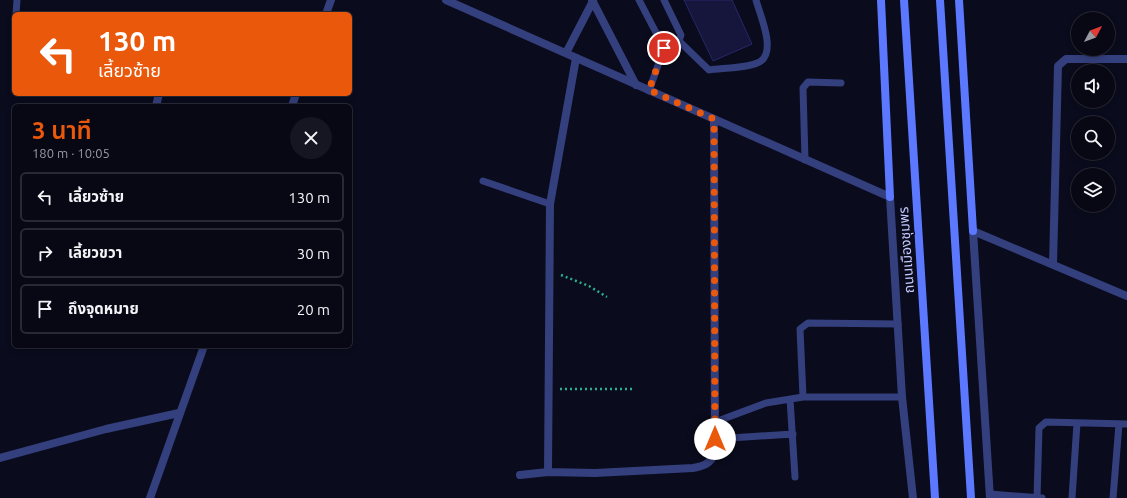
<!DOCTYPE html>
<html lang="th">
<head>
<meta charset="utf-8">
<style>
	body { margin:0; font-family:Ubuntu,"Noto Sans Thai",sans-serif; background:#161622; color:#f1f3f6; height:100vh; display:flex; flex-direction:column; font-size:15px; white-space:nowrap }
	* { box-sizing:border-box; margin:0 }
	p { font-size:13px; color:#989aa0 }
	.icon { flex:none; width:22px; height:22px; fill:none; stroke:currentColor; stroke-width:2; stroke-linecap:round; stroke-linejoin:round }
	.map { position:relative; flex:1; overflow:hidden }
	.details { position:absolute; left:12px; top:104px; width:340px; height:244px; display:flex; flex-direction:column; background:#080815; border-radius:6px; box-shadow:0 2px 6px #0003,0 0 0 1px #292934 }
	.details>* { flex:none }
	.top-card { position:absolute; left:12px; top:12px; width:340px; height:84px; border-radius:6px; box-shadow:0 2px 6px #0003,0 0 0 1px #292934; background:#ea580c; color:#fff; overflow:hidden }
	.needle { width:26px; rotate:49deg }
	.buttons { position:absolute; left:1071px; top:12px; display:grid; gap:8px }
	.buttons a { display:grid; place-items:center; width:44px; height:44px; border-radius:50%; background:#080815; box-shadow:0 2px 6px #0003,0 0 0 1px #292934; font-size:20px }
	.pin { position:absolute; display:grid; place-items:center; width:34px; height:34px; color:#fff; margin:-17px; border:2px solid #fff; border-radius:50%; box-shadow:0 1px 4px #0007 }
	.me { position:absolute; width:44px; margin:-22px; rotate:0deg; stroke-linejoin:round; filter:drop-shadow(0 0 3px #0008) }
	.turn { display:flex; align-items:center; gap:14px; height:84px; padding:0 20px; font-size:18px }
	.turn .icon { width:52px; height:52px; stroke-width:2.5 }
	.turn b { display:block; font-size:28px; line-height:34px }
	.round { display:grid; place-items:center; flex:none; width:42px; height:42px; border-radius:21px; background:#161622 }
	.headline { display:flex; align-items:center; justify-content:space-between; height:68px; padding:0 20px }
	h1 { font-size:24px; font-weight:600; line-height:30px; color:#ea580c }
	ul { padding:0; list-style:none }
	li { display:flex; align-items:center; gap:12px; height:50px; margin:0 8px 6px; padding:0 12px; border:2px solid #292934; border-radius:6px }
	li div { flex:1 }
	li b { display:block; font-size:15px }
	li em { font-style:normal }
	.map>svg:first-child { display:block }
	.building { fill:#16163d; stroke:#27276a }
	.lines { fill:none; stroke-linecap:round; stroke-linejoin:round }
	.path { stroke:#29b08d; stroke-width:2.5; stroke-dasharray:2 3; stroke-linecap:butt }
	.service { stroke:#343f7d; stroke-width:7 }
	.minor { stroke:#343f7d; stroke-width:8 }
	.tertiary { stroke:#343f7d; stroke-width:8 }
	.secondary { stroke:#5c78ff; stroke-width:8 }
	.route { stroke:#ea580c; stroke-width:7; stroke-dasharray:0 12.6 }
	.labels { text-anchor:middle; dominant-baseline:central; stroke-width:3; stroke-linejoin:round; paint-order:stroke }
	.street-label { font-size:14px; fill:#c5caff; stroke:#0a0b1c }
</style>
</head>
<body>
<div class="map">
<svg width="1127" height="498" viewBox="0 0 1127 498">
	<rect width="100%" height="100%" fill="#0a0b1c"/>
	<path class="building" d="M 684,0 L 732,0 L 752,44 L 713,61 Z"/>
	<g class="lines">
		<path class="path" d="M 561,275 L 589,286 L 607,297
			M 560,389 L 634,389"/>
		<path class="service" d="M 639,0 L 664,48 L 649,91
			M 664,0 L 681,35 L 679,41 L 664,48
			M 16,14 L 17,0
			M 679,41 L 709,70 C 721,68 752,68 761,61 C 776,50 760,15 756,0
			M 805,160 L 803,88 L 808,82 L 841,83
			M 483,181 L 550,204
			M 803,397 L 800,329 L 808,323 L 898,324
			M 790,399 L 795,477
			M 715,422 L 766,403 L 803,397 L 902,397
			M 715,439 L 793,434
			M 990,494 L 1042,498
			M 1037,498 L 1039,428 L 1046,422 L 1127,424
			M 1072,498 L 1077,423
			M 1113,498 L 1119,424"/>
		<path class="minor" d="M 592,0 L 636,85
			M 326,14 L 331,0
			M 566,53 L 593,1
			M 156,106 L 159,94
			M 292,106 L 296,94
			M 1053,264 L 1058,66 L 1066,59 L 1127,59
			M 0,458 L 106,429 L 179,413
			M 548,472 L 550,204 L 576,58
			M 520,475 L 548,472 L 595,473 L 693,468 C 704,466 710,464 715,453 L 714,119
			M 150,498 L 204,346"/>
		<path class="tertiary" d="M 446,0 L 890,197 L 902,397 L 913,498
			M 990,498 L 973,231 L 1127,296"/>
		<path class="secondary" d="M 881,0 L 890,197
			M 904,0 L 935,498
			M 940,0 L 971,498
			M 959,0 L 973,231"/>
	</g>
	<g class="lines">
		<path class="route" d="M 664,48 L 649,90 L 714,119 L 715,439"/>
	</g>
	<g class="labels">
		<g class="street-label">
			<text transform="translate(906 250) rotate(-94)">ถนนเมืองชุมพร</text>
		</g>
	</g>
</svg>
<div class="buttons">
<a><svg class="needle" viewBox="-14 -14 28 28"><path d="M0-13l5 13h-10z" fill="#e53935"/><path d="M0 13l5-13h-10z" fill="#989aa0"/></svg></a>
<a><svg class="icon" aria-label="sound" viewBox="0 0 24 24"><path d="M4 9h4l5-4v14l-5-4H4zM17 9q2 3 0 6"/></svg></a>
<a><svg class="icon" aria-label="search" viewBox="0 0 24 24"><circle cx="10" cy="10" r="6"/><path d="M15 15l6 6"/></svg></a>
<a><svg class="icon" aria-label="layers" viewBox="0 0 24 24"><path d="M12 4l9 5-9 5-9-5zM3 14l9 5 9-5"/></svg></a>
</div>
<div class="pin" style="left:664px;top:48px;background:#d93025"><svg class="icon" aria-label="arrive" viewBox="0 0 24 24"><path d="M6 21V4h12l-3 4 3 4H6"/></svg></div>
<svg class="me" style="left:715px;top:439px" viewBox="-20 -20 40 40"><circle r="19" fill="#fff"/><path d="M0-13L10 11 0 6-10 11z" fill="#ea580c"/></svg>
<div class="top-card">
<div class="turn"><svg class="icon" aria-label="left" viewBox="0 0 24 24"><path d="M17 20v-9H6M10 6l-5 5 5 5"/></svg><div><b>130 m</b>เลี้ยวซ้าย</div></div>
</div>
<section class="details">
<div class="headline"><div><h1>3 นาที</h1><p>180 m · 10:05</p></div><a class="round"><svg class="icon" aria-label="close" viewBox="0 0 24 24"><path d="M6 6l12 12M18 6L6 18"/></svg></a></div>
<ul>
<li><svg class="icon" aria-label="left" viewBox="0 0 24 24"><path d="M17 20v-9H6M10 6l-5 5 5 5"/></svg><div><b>เลี้ยวซ้าย</b></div><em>130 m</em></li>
<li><svg class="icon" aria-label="right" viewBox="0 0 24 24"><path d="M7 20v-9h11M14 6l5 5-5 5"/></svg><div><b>เลี้ยวขวา</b></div><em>30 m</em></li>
<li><svg class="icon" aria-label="arrive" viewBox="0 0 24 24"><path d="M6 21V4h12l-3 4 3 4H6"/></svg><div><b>ถึงจุดหมาย</b></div><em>20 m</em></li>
</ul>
</section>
</div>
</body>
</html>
